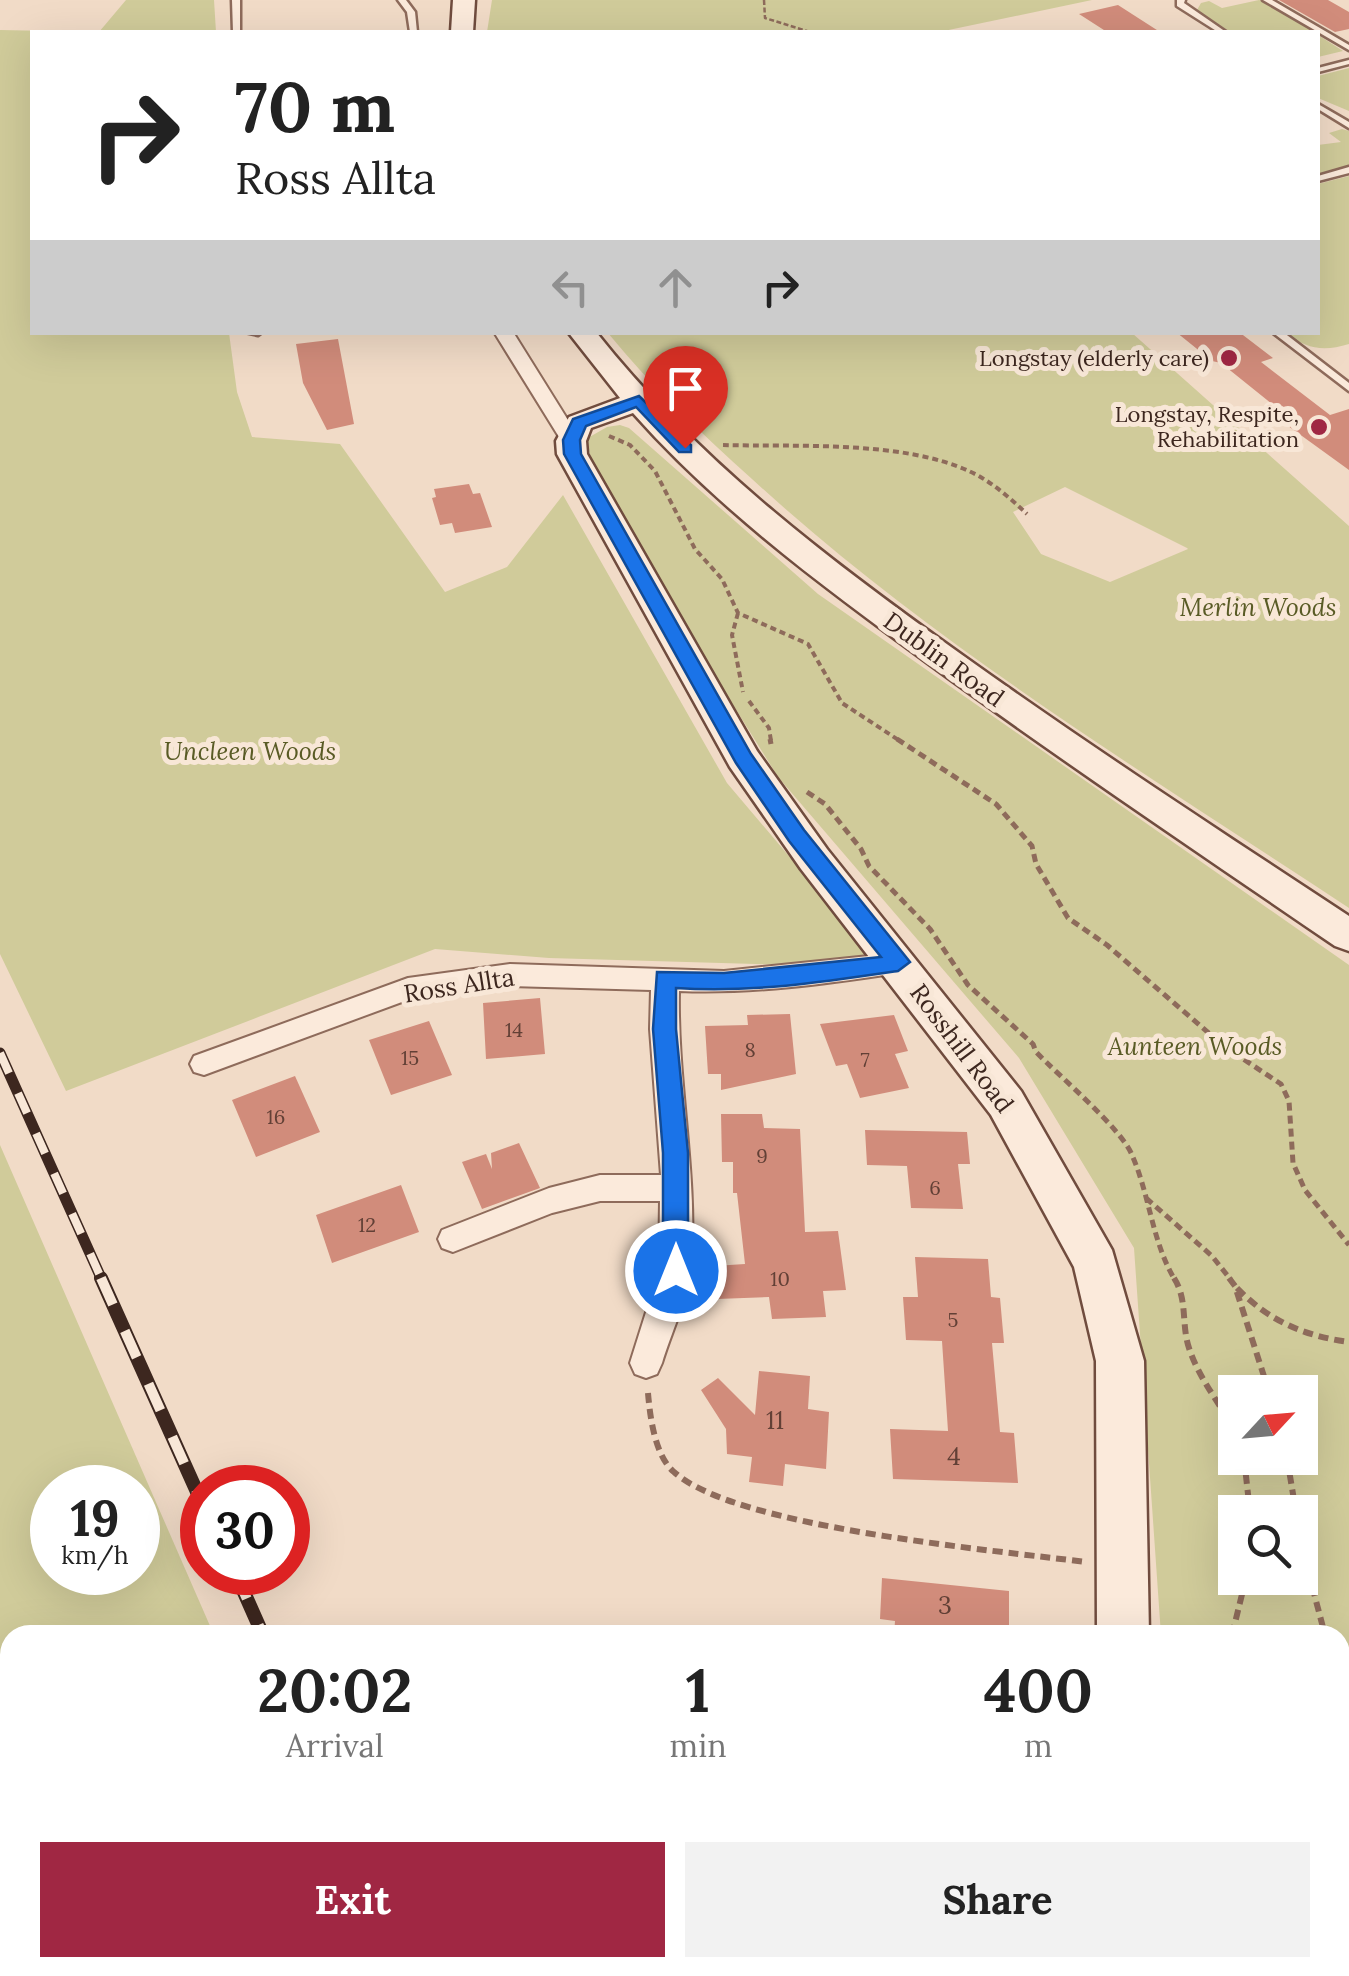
<!DOCTYPE html>
<html lang="en">
<head>
<meta charset="utf-8">
<style>
	body { margin:0; font-family:Lora,serif; background:#f2f2f2; color:#222; height:100vh; display:flex; flex-direction:column; font-size:38px; white-space:nowrap }
	* { box-sizing:border-box; margin:0 }
	p { font-size:32px; color:#767676 }
	.icon { flex:none; width:55px; height:55px; fill:none; stroke:currentColor; stroke-width:2; stroke-linecap:round; stroke-linejoin:round }
	.map { position:relative; flex:1; overflow:hidden }
	.drawer { position:absolute; left:0px; top:1625px; width:1350px; height:352px; display:flex; flex-direction:column; background:#fff; border-radius:30px 30px 0 0; box-shadow:0 10px 40px #0002 }
	.drawer>* { flex:none }
	.top-card { position:absolute; left:30px; top:30px; width:1290px; height:305px; border-radius:0px; box-shadow:0 10px 40px #0002; background:#fff; color:#222; overflow:hidden }
	.needle { width:65px; rotate:64deg }
	.controls { position:absolute; left:1218px; top:1375px; display:grid; gap:20px }
	.controls a { display:grid; place-items:center; width:100px; height:100px; border-radius:0px; background:#fff; box-shadow:0 10px 40px #0002; font-size:50px }
	.speed { position:absolute; left:30px; top:1465px; display:flex; gap:20px; font-size:50px; font-weight:700; text-align:center }
	.speed>* { display:grid; place-content:center; width:130px; height:130px; border-radius:50%; background:#fff; box-shadow:0 10px 40px #0002; line-height:1 }
	.speed small { font-size:25px; font-weight:400 }
	.speed .limit { border:15px solid #d22; background:#fff; color:#111 }
	.pin { position:absolute; display:grid; place-items:center; width:85px; height:85px; color:#fff; margin:-102px -42px; border-radius:50% 50% 50% 0; rotate:-45deg; box-shadow:0 0 10px #0007 }
	.pin .icon { rotate:45deg }
	.me { position:absolute; width:110px; margin:-55px; rotate:0deg; stroke-linejoin:round; filter:drop-shadow(0 0 8px #0008) }
	.turn { display:flex; align-items:center; gap:35px; height:210px; padding:0 40px; font-size:45px }
	.turn .icon { width:130px; height:130px; stroke-width:2.5 }
	.turn b { display:block; font-size:70px; line-height:85px }
	.lanes { display:flex; align-items:center; height:95px; padding:0 40px; background:#0003; justify-content:center; gap:50px; direction:ltr }
	.lanes .off { opacity:.35 }
	.eta { display:flex; justify-content:space-evenly; align-items:center; height:170px; text-align:center }
	.eta b { font-size:60px; font-weight:700; line-height:70px }
	.cta { display:flex; gap:20px; margin-top:auto; padding:20px 40px }
	.cta a { flex:1; height:115px; border-radius:0px; background:#a02743; color:#fff; font-size:40px; font-weight:700; line-height:115px; text-align:center }
	.cta a+a { background:#f2f2f2; color:#222 }
	.map>svg:first-child { display:block }
	.green { fill:#d0cb9a; fill-rule:evenodd }
	.building { fill:#d18c7b }
	.lines { fill:none; stroke-linecap:round; stroke-linejoin:round }
	.lane-casing { stroke:#8e6b5b; stroke-width:5 }
	.street-casing { stroke:#8e6b5b; stroke-width:4 }
	.secondary-casing { stroke:#704c3e; stroke-width:5 }
	.path-far3 { stroke:#8e6b5b; stroke-width:2.5; stroke-dasharray:5 2.5; stroke-linecap:butt }
	.path-far2 { stroke:#8e6b5b; stroke-width:4; stroke-dasharray:6 4; stroke-linecap:butt }
	.path-far1 { stroke:#8e6b5b; stroke-width:5; stroke-dasharray:8 5; stroke-linecap:butt }
	.path { stroke:#8e6b5b; stroke-width:6; stroke-dasharray:10 6; stroke-linecap:butt }
	.lane { fill:#fbeadb; fill-rule:evenodd }
	.street { fill:#fbeadb; fill-rule:evenodd }
	.secondary { fill:#fbeadb; fill-rule:evenodd }
	.rail-far1-casing { stroke:#3d271f; stroke-width:11 }
	.rail-casing { stroke:#3d271f; stroke-width:14 }
	.rail-far1 { stroke:#f8e7d7; stroke-width:8; stroke-dasharray:22; stroke-linecap:butt }
	.rail { stroke:#f8e7d7; stroke-width:10; stroke-dasharray:29; stroke-linecap:butt }
	.route { fill:#1a73e8; stroke:#114b97; stroke-width:2.5 }
	.poi-dot { fill:#a02743; stroke:#f8e7d7; stroke-width:4 }
	.labels { text-anchor:middle; dominant-baseline:central; stroke-width:10; stroke-linejoin:round; paint-order:stroke }
	.number-label { font-size:20px; fill:#624036 }
	.far-poi-label { font-size:22px; fill:#3d271f; stroke:#f8e7d7; text-anchor:end }
	.park-label { font-size:25px; font-style:italic; fill:#595b25; stroke:#f8e7d7 }
	.street-label { font-size:25px; fill:#3d271f; stroke:#f8e7d7 }
	.near-number-label { font-size:25px; fill:#624036 }
</style>
</head>
<body>
<div class="map">
<svg width="1349" height="1976" viewBox="0 0 1349 1976">
	<rect width="100%" height="100%" fill="#f1dbc7"/>
	<path class="green" d="M 126,0 L 214,0 L 216,32 L 32,32 L 32,332 L 229,333 L 237,392 L 252,437 L 340,444 L 445,592 L 507,567 L 563,495 L 727,783 L 872,954 L 788,965 L 549,958 L 435,949 L 66,1091 L 0,954 L 0,30 L 99,32 Z
		M 492,0 L 1092,0 L 939,32 L 487,32 Z
		M 1259,0 L 1267,2 L 1343,51 L 1318,57 L 1318,32 L 1230,32 L 1197,10 L 1201,3 L 1209,1 L 1222,8 Z
		M 1349,68 L 1349,111 L 1318,98 L 1318,76 Z
		M 1342,129 L 1349,131 L 1349,166 L 1318,175 L 1318,145 L 1341,142 L 1329,133 Z
		M 1349,176 L 1349,344 C 1323,352 1307,349 1286,333 L 1318,332 L 1318,184 Z
		M 608,333 L 1132,333 L 1349,526 L 1349,908 C 1145,773 933,645 752,479 C 701,433 651,386 608,333 ZM 1065,487 L 1187,548 L 1188,549 L 1110,582 L 1041,554 L 1013,512 Z
		M 620,425 L 629,428 L 818,594 L 1349,965 L 1349,1976 L 1196,1976 L 1192,1968 L 1340,1968 L 1340,1635 L 1161,1635 L 1134,1248 L 1019,1058 L 778,777 L 599,490 L 586,439 L 607,427 ZM 1235,1392 L 1300,1392 L 1300,1458 L 1235,1458 ZM 1235,1512 L 1300,1512 L 1300,1578 L 1235,1578 Z
		M 0,1145 L 214,1635 L 10,1635 L 10,1968 L 360,1968 L 363,1976 L 0,1976 ZM 52,1488 L 138,1488 L 138,1572 L 52,1572 Z"/>
	<path class="building" d="M 1279,0 L 1328,0 L 1349,12 L 1349,29 L 1335,32 Z
		M 1118,5 L 1160,32 L 1107,32 L 1079,14 Z
		M 1176,332 L 1239,332 L 1273,358 L 1261,362 L 1330,415 L 1349,409 L 1349,470 L 1273,415 L 1282,412 L 1221,363 L 1212,361 Z
		M 338,339 L 354,424 L 327,430 L 303,383 L 296,344 Z
		M 469,484 L 473,494 L 480,493 L 492,527 L 455,533 L 452,523 L 440,525 L 432,498 L 436,497 L 434,489 Z
		M 540,998 L 545,1054 L 486,1059 L 483,1003 Z
		M 790,1014 L 796,1074 L 721,1090 L 721,1074 L 708,1074 L 705,1026 L 748,1025 L 747,1015 Z
		M 894,1015 L 908,1051 L 895,1054 L 909,1088 L 860,1098 L 847,1064 L 836,1066 L 820,1024 Z
		M 429,1021 L 452,1075 L 391,1095 L 369,1040 Z
		M 295,1076 L 320,1132 L 256,1157 L 232,1100 Z
		M 721,1114 L 762,1114 L 764,1128 L 800,1129 L 805,1232 L 838,1231 L 846,1290 L 823,1291 L 826,1317 L 772,1319 L 769,1297 L 717,1299 L 714,1266 L 745,1264 L 737,1193 L 733,1193 L 733,1162 L 722,1162 Z
		M 865,1130 L 967,1132 L 970,1164 L 958,1164 L 963,1209 L 911,1208 L 907,1166 L 867,1165 Z
		M 519,1143 L 540,1188 L 482,1209 L 462,1162 L 486,1154 L 492,1169 L 491,1153 Z
		M 401,1185 L 419,1232 L 332,1263 L 316,1215 Z
		M 915,1257 L 988,1259 L 991,1297 L 1000,1298 L 1004,1343 L 992,1343 L 1000,1432 L 1014,1433 L 1018,1483 L 893,1479 L 890,1429 L 948,1431 L 942,1341 L 906,1340 L 903,1297 L 918,1297 Z
		M 759,1371 L 810,1376 L 808,1409 L 829,1412 L 826,1469 L 785,1464 L 783,1486 L 749,1482 L 752,1457 L 727,1454 L 726,1429 L 701,1390 L 718,1378 L 755,1415 Z
		M 882,1578 L 1009,1591 L 1009,1635 L 894,1635 L 895,1621 L 880,1619 Z"/>
	<g class="lines">
		<g class="lane-casing">
			<path id="lane" d="M 232,0 L 240,0 L 240,32 L 233,32 Z
				M 398,0 L 406,0 L 415,12 L 417,32 L 410,32 L 407,12 Z
				M 1177,0 L 1185,0 L 1184,3 L 1226,32 L 1218,32 L 1177,6 Z
				M 1263,0 L 1272,0 L 1349,45 L 1349,50 Z
				M 1349,60 L 1349,64 L 1318,72 L 1318,68 Z
				M 1318,104 L 1349,122 L 1349,128 L 1318,109 Z
				M 1349,167 L 1349,173 L 1318,181 L 1318,176 Z
				M 245,332 L 262,332 L 258,335 Z
				M 1272,332 L 1283,332 L 1349,383 L 1349,391 Z
				M 1153,1968 L 1177,1968 L 1181,1976 L 1157,1976 Z"/>
		</g>
		<g class="street-casing">
			<path id="street" d="M 494,332 L 513,332 L 581,441 L 578,445 L 564,445 Z
				M 898,953 L 908,956 L 912,963 L 908,970 L 898,973 C 825,984 753,994 679,991 C 677,1083 698,1175 691,1267 C 688,1298 671,1333 662,1363 L 657,1374 L 646,1378 L 635,1374 L 630,1363 L 659,1271 L 660,1201 L 600,1201 L 552,1213 L 453,1252 L 442,1248 L 438,1239 L 442,1230 L 549,1188 L 600,1175 L 661,1175 L 650,1029 L 651,990 L 510,986 L 410,999 L 204,1075 L 194,1072 L 190,1064 L 194,1056 L 408,978 L 510,964 L 724,971 Z"/>
		</g>
		<g class="secondary-casing">
			<path id="secondary" d="M 453,0 L 475,0 L 473,32 L 451,32 Z
				M 568,332 L 596,332 C 699,462 830,561 965,657 C 1091,747 1220,831 1349,916 L 1349,951 L 1335,946 C 1199,853 1062,761 929,664 C 825,588 719,510 633,413 L 591,428 L 586,441 L 587,454 L 757,751 L 827,849 L 1021,1091 L 1112,1250 L 1144,1361 L 1149,1635 L 1097,1635 L 1096,1361 L 1074,1267 L 991,1115 L 801,869 L 730,767 L 557,454 L 556,441 L 569,417 L 620,398 Z
				M 1098,1968 L 1156,1968 L 1156,1976 L 1098,1976 Z"/>
		</g>
		<path class="path-far3" d="M 764,0 L 765,18 L 810,32"/>
		<path class="path-far2" d="M 609,436 L 630,445 L 655,471 L 695,549 L 722,579 L 738,613 L 808,644 L 842,703 L 900,741
			M 723,445 C 797,447 903,440 971,472 C 992,482 1010,498 1027,514
			M 738,613 L 732,635 L 743,692
			M 749,701 L 769,728 L 771,741"/>
		<path class="path-far1" d="M 770,739 L 771,744
			M 897,739 L 996,804 L 1032,846 L 1036,864 L 1068,918 L 1107,945 L 1225,1047 L 1281,1084 L 1289,1101 L 1293,1163 L 1305,1190 L 1349,1245
			M 807,792 L 825,804 L 861,849 L 869,866 L 930,929 L 968,985 L 1033,1044 L 1036,1052 C 1059,1076 1121,1128 1132,1155 C 1150,1196 1152,1242 1175,1280
			M 1146,1198 L 1212,1256 L 1231,1280"/>
		<path class="path" d="M 1174,1278 C 1188,1300 1181,1324 1189,1348 C 1199,1379 1220,1403 1235,1432
			M 1229,1278 L 1235,1286 L 1269,1392
			M 1237,1288 C 1269,1321 1304,1336 1349,1342
			M 648,1393 C 650,1417 655,1456 674,1472 C 736,1528 995,1550 1085,1562
			M 1244,1458 L 1250,1512
			M 1287,1458 L 1296,1512
			M 1300,1540 L 1325,1635
			M 1232,1635 L 1246,1578
			M 1340,1692 L 1349,1730
			M 1242,1968 L 1247,1976"/>
		<use href="#lane" class="lane"/>
		<use href="#street" class="street"/>
		<use href="#secondary" class="secondary"/>
		<g class="rail-far1-casing">
			<path id="rail-far1" d="M 0,1053 L 102,1280"/>
		</g>
		<g class="rail-casing">
			<path id="rail" d="M 101,1278 L 202,1503
				M 235,1572 L 263,1635
				M 416,1968 L 420,1976"/>
		</g>
		<use href="#rail-far1" class="rail-far1"/>
		<use href="#rail" class="rail"/>
	</g>
	<path class="route" d="M 639,396 L 691,445 L 691,452 L 679,452 L 636,407 L 586,426 L 580,440 L 581,454 L 751,754 L 804,830 L 910,962 L 898,971 C 824,982 752,993 676,988 L 676,1029 L 688,1153 L 688,1271 L 685,1279 L 676,1283 L 666,1279 L 663,1271 L 663,1153 L 653,1029 L 657,972 L 724,973 L 881,957 L 789,841 L 736,763 L 564,454 L 563,440 L 573,419 Z"/>
	<g class="poi-dot">
		<circle cx="1229" cy="358" r="10"/>
		<circle cx="1319" cy="427" r="10"/>
	</g>
	<g class="labels">
		<g class="number-label">
			<text x="514" y="1029">14</text>
			<text x="750" y="1049">8</text>
			<text x="410" y="1057">15</text>
			<text x="865" y="1059">7</text>
			<text x="276" y="1116">16</text>
			<text x="762" y="1155">9</text>
			<text x="935" y="1187">6</text>
			<text x="367" y="1224">12</text>
			<text x="780" y="1278">10</text>
			<text x="953" y="1319">5</text>
		</g>
		<g class="far-poi-label">
			<text x="1209" y="358">Longstay (elderly care)</text>
			<text x="1299" y="414">Longstay, Respite,<tspan x="1299" dy="25">Rehabilitation</tspan></text>
		</g>
		<g class="park-label">
			<text x="1258" y="607">Merlin Woods</text>
			<text x="250" y="751">Uncleen Woods</text>
			<text x="1195" y="1046">Aunteen Woods</text>
		</g>
		<g class="street-label">
			<text transform="translate(944 659) rotate(36)">Dublin Road</text>
			<text transform="translate(459 985) rotate(-9)">Ross Allta</text>
			<text transform="translate(962 1048) rotate(53)">Rosshill Road</text>
		</g>
		<g class="near-number-label">
			<text x="775" y="1420">11</text>
			<text x="954" y="1456">4</text>
			<text x="945" y="1605">3</text>
		</g>
	</g>
</svg>
<div class="controls">
<a><svg class="needle" viewBox="-14 -14 28 28"><path d="M0-13l5 13h-10z" fill="#e53935"/><path d="M0 13l5-13h-10z" fill="#767676"/></svg></a>
<a><svg class="icon" aria-label="search" viewBox="0 0 24 24"><circle cx="10" cy="10" r="6"/><path d="M15 15l6 6"/></svg></a>
</div>
<div class="speed"><div>19<small>km/h</small></div><div class="limit">30</div></div>
<div class="pin" style="left:685px;top:448px;background:#d93025"><svg class="icon" aria-label="arrive" viewBox="0 0 24 24"><path d="M6 21V4h12l-3 4 3 4H6"/></svg></div>
<svg class="me" style="left:676px;top:1271px" viewBox="-20 -20 40 40"><circle r="17" fill="#1a73e8" stroke="#fff" stroke-width="3"/><path d="M0-11L8 9 0 5-8 9z" fill="#fff"/></svg>
<div class="top-card">
<div class="turn"><svg class="icon" aria-label="right" viewBox="0 0 24 24"><path d="M7 20v-9h11M14 6l5 5-5 5"/></svg><div><b>70 m</b>Ross Allta</div></div>
<div class="lanes"><svg class="icon off" aria-label="left" viewBox="0 0 24 24"><path d="M17 20v-9H6M10 6l-5 5 5 5"/></svg><svg class="icon off" aria-label="ahead" viewBox="0 0 24 24"><path d="M12 20V5M6 11l6-6 6 6"/></svg><svg class="icon" aria-label="right" viewBox="0 0 24 24"><path d="M7 20v-9h11M14 6l5 5-5 5"/></svg></div>
</div>
<section class="drawer">
<div class="eta">
<div><b>20:02</b><p>Arrival</p></div>
<div><b>1</b><p>min</p></div>
<div><b>400</b><p>m</p></div>
</div>
<div class="cta"><a>Exit</a><a>Share</a></div>
</section>
</div>
</body>
</html>
